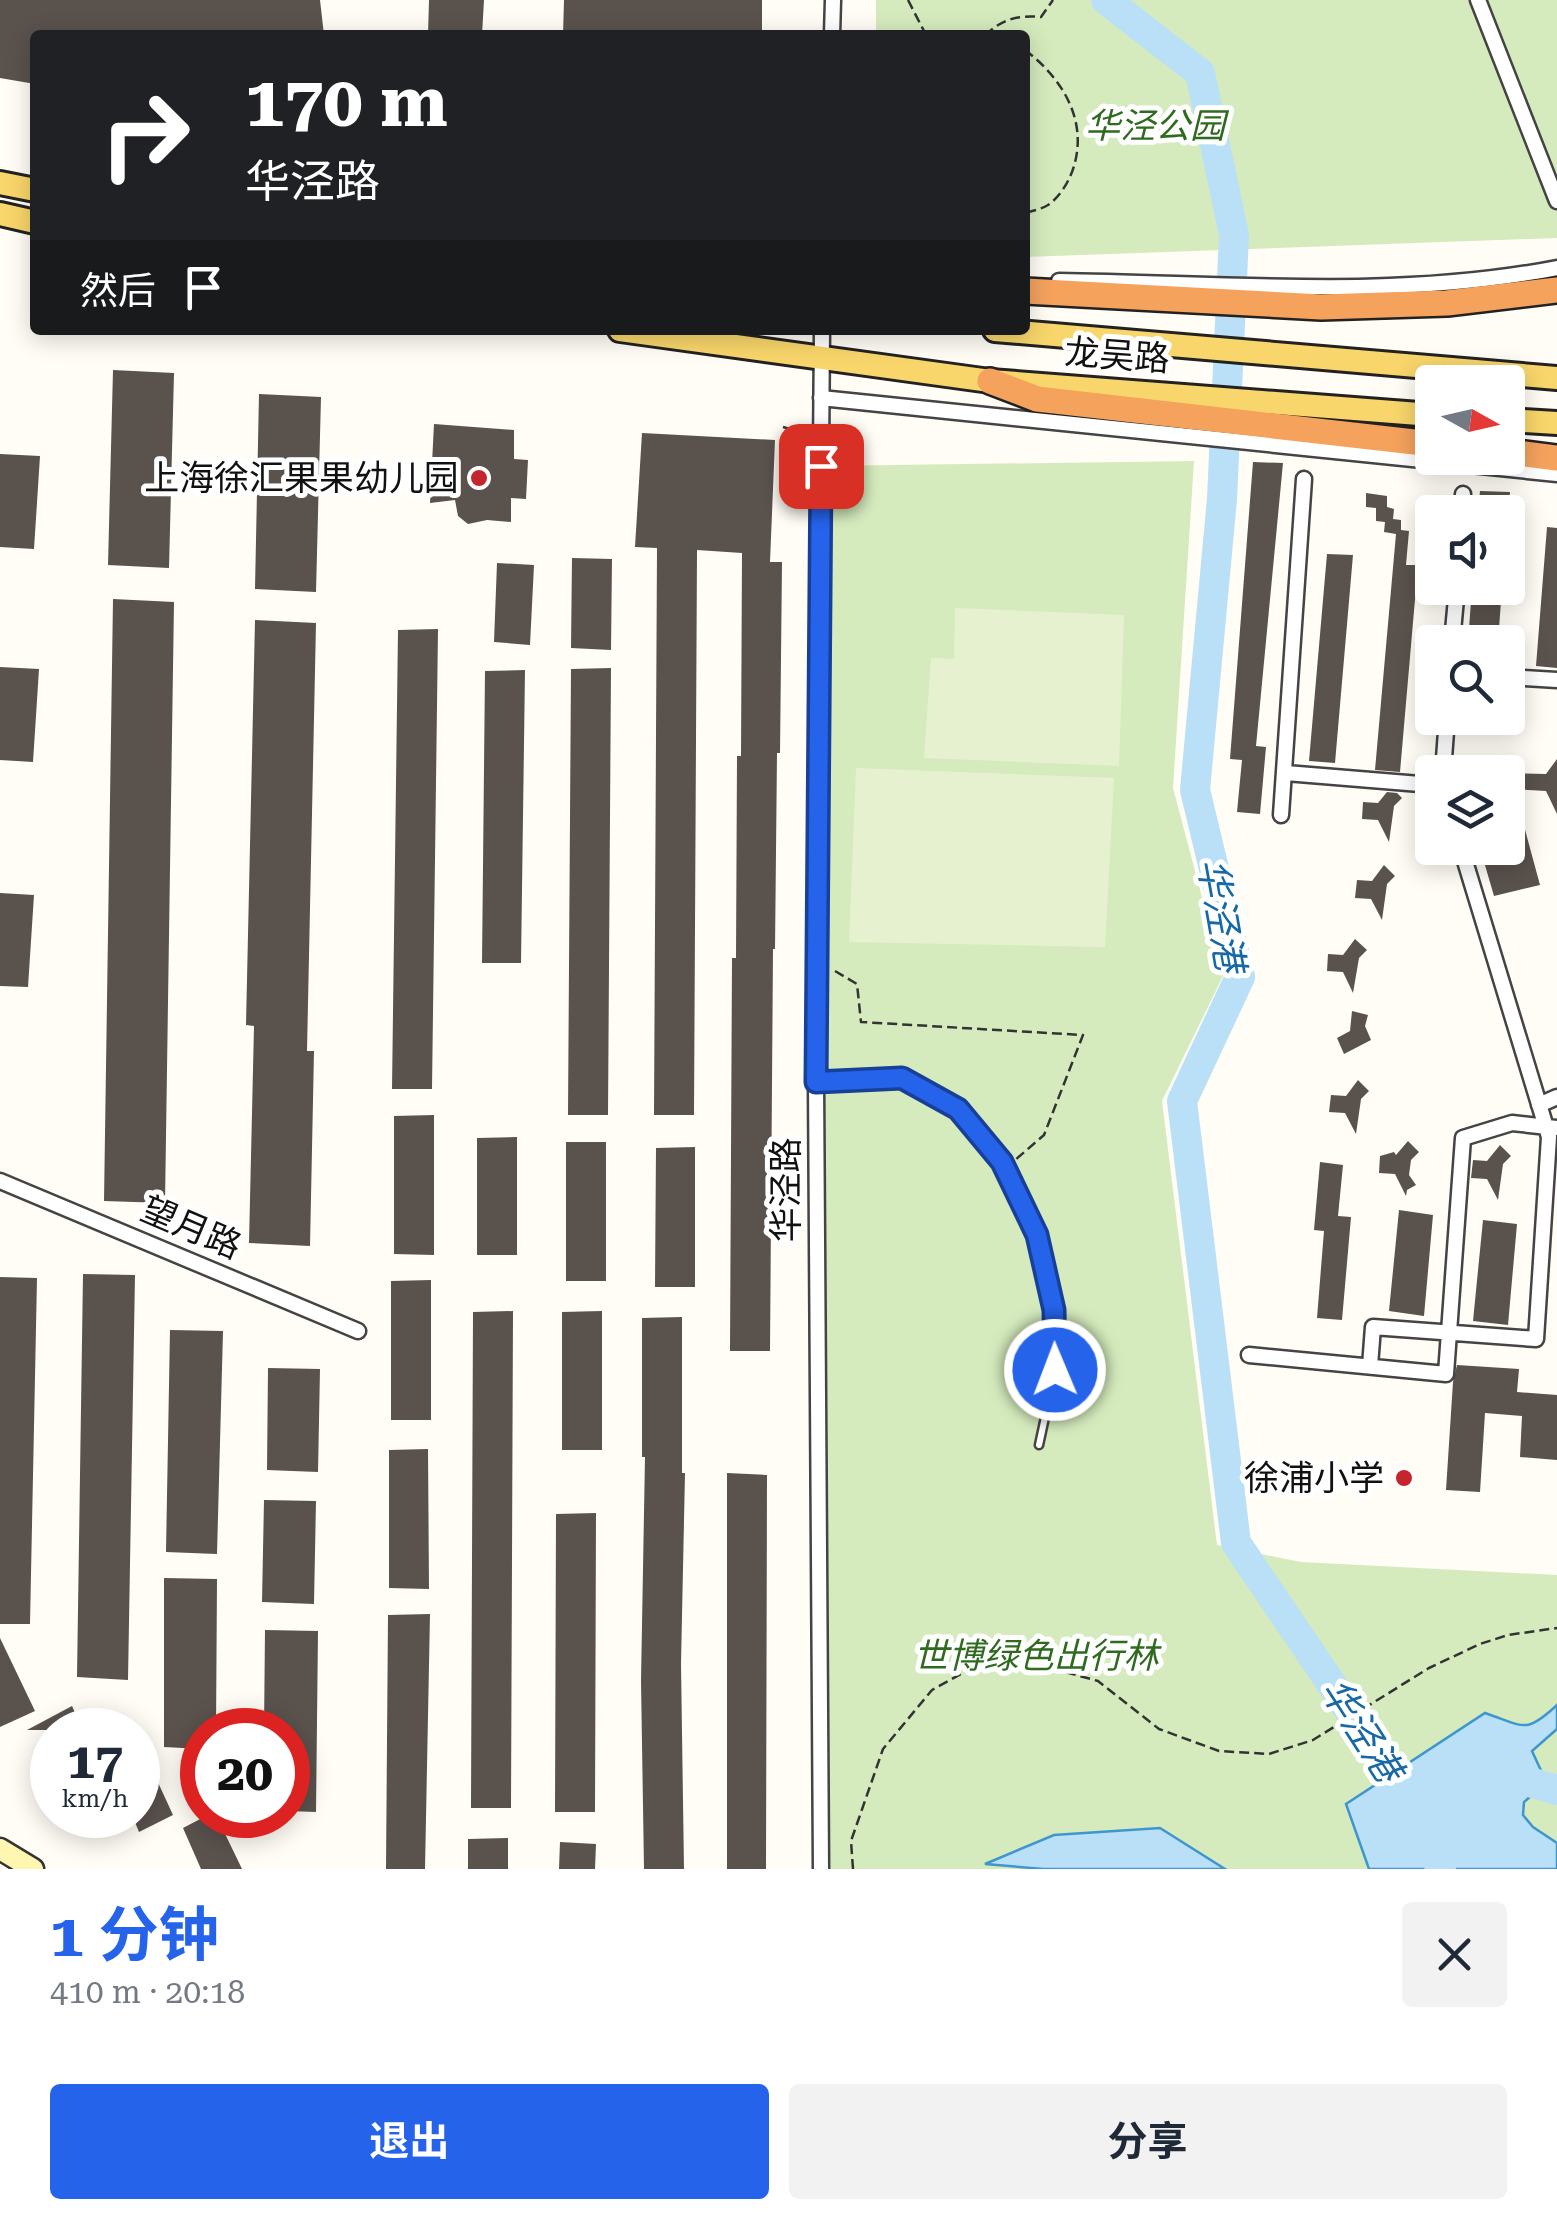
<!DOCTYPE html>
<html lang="zh">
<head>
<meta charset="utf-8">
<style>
	body { margin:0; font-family:"Roboto Serif","Noto Sans SC",serif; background:#f2f2f3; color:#1f2937; height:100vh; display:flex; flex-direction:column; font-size:38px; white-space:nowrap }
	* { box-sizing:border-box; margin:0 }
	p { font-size:32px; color:#747a83 }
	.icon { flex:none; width:55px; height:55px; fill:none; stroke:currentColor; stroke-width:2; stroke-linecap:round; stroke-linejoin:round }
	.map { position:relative; height:1869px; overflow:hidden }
	.drawer { display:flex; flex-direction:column; background:#fff; flex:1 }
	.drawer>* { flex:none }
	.top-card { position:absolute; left:30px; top:30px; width:1000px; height:305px; border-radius:10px; box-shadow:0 5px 25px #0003; background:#202124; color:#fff; overflow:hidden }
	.needle { width:65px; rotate:98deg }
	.fabs { position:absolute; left:1415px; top:365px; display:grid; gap:20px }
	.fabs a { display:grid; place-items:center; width:110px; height:110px; border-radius:10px; background:#fff; box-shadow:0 5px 25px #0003; font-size:50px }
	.speed { position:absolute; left:30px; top:1708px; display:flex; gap:20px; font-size:50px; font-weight:700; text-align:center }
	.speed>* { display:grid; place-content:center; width:130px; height:130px; border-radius:50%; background:#fff; box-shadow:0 5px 25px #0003; line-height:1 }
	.speed small { font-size:25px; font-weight:400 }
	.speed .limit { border:15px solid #d22; background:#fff; color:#111 }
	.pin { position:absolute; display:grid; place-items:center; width:85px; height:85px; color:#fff; margin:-42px; border-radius:20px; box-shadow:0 5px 15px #0006 }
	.me { position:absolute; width:110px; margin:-55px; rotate:359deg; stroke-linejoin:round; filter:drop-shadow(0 0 8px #0008) }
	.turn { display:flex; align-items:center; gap:35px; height:210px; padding:0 50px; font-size:45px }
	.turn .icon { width:130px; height:130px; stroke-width:2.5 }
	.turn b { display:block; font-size:70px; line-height:85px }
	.then { display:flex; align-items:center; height:95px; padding:0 50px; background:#0003; gap:20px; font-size:38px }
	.round { display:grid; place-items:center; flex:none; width:105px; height:105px; border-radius:10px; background:#f2f2f3 }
	.headline { display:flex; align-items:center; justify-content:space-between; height:170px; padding:0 50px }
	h1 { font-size:60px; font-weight:700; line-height:75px; color:#2563eb }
	.button { display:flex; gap:20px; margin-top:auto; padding:20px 50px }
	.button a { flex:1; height:115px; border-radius:10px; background:#2563eb; color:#fff; font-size:40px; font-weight:700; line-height:115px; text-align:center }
	.button a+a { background:#f2f2f3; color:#1f2937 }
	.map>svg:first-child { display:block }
	.green { fill:#d5ebbd }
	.pitch { fill:#e6f2cf }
	.water { fill:#b9e0f7; stroke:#3f96cf; stroke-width:2.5 }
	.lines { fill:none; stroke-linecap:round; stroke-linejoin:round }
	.river { stroke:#b9e0f7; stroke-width:30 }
	.building { fill:#5a524d }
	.lane-casing { stroke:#444; stroke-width:11 }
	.street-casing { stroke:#444; stroke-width:19 }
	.secondary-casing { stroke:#333; stroke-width:25 }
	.primary-casing { stroke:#222; stroke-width:28 }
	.highway-casing { stroke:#222; stroke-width:30 }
	.path { stroke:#333; stroke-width:2.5; stroke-dasharray:10 5; stroke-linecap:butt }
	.lane { stroke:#fff; stroke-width:6 }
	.street { stroke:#fff; stroke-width:14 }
	.secondary { stroke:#fff6b0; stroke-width:20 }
	.primary { stroke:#f9d66b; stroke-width:22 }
	.highway { stroke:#f5a25d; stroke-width:25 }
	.route-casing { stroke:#184099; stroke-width:25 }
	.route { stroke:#2563eb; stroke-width:18 }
	.poi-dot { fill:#c4262e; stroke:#fff; stroke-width:4 }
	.labels { text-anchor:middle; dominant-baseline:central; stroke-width:10; stroke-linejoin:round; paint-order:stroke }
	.park-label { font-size:35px; font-style:italic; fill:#2f6b1f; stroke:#fff }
	.street-label { font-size:35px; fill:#111; stroke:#fff }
	.poi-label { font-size:35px; fill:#111; stroke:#fff; text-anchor:end }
	.water-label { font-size:38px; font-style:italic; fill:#1768a6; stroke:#fff }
</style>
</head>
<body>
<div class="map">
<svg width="1557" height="1869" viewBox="0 0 1557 1869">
	<rect width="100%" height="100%" fill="#fffdf5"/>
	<path class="green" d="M 876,0 L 1557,0 L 1557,238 L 1025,257 L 1025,35 L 876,35 Z
		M 1194,461 L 1173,788 L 1223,976 L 1162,1101 L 1217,1545 L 1301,1562 L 1557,1575 L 1557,1869 L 824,1869 L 821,466 Z"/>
	<path class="pitch" d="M 955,608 L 1124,615 L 1119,766 L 924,758 L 931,658 L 954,659 Z
		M 856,768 L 1114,778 L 1105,947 L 849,942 Z"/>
	<path class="water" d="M 1557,1705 L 1557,1729 L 1532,1751 L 1544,1777 L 1537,1791 L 1524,1802 L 1523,1815 L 1533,1827 L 1557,1843 L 1557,1869 L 1369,1869 L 1346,1804 L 1485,1713 C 1524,1726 1525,1735 1557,1705 Z
		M 1160,1828 L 1225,1869 L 1043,1869 L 985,1864 L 1054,1835 Z"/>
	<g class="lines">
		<path class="river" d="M 1106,0 L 1200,73 L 1234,235 L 1222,499 L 1195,790 L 1240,977 L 1182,1101 L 1236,1543 L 1393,1775 L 1421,1822 L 1441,1869
			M 1533,1783 L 1557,1790"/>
	</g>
	<path class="building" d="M 0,0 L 320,0 L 324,35 L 35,35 L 35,84 L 0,78 Z
		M 429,0 L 484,0 L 482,35 L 428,35 Z
		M 564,0 L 762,0 L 762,35 L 563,35 Z
		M 113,370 L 174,373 L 169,568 L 108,565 Z
		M 259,394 L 321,397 L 316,592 L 255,589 Z
		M 434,424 L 514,430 L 514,459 L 528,460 L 526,499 L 511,498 L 511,522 L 487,520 L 468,524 L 458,516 L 455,500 L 430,503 Z
		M 642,433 L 775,440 L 770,562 L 782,562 L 780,753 L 777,753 L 775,949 L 773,949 L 770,1351 L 730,1351 L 732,958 L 736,958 L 737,756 L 741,756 L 742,553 L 697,550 L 694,1115 L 654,1115 L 657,548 L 635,547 Z
		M 0,454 L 40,456 L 34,549 L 0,547 Z
		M 1253,462 L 1283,463 L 1256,746 L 1266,747 L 1260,814 L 1237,812 L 1242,760 L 1230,759 Z
		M 1480,491 L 1510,492 L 1508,512 L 1478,512 Z
		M 1366,493 L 1387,496 L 1387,507 L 1394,509 L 1393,519 L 1401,520 L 1401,530 L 1409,531 L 1406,565 L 1418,565 L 1400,772 L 1375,770 L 1396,534 L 1384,532 L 1385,522 L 1376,521 L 1376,508 L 1366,507 Z
		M 1547,527 L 1557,528 L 1557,668 L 1536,666 Z
		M 1327,554 L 1353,555 L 1335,763 L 1309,761 Z
		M 572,558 L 612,559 L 611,650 L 571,648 Z
		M 497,563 L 534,565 L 530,645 L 494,642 Z
		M 1472,588 L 1502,588 L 1498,642 L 1468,642 Z
		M 113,599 L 174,602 L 165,1203 L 104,1201 Z
		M 255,620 L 316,623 L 307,1051 L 314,1051 L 310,1246 L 249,1243 L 254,1026 L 246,1025 Z
		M 438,629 L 432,1089 L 392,1089 L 398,630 Z
		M 0,667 L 39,669 L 33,762 L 0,760 Z
		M 611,668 L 608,1115 L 568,1115 L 571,669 Z
		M 525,670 L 521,963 L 482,963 L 485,671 Z
		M 1557,759 L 1557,814 L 1546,791 L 1514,789 L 1540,885 L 1494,896 L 1480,848 L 1508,848 L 1508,773 L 1546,774 Z
		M 1387,792 L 1397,793 L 1402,798 L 1394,806 L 1389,842 L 1378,820 L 1362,819 L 1363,802 L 1378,803 Z
		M 1384,865 L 1395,876 L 1387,884 L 1382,920 L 1371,899 L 1355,898 L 1357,880 L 1372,881 Z
		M 0,893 L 34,895 L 28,987 L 0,986 Z
		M 1355,939 L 1367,950 L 1359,958 L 1353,993 L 1343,972 L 1327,971 L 1328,954 L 1343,955 Z
		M 1352,1011 L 1368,1015 L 1365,1026 L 1371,1040 L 1344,1054 L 1337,1038 L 1350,1031 Z
		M 1358,1080 L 1369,1091 L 1361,1099 L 1356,1134 L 1345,1113 L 1329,1112 L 1331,1095 L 1346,1096 Z
		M 434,1115 L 434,1255 L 394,1254 L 394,1116 Z
		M 517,1137 L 517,1255 L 477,1255 L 477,1138 Z
		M 1408,1141 L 1419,1152 L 1411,1160 L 1409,1175 L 1416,1185 L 1407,1190 L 1406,1196 L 1395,1174 L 1379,1173 L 1380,1156 L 1394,1152 L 1396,1155 Z
		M 566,1142 L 606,1142 L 606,1281 L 566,1281 Z
		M 1500,1145 L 1511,1156 L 1503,1164 L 1498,1200 L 1487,1179 L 1471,1178 L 1473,1160 L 1487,1161 Z
		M 695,1147 L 695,1287 L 655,1287 L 656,1148 Z
		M 1320,1162 L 1343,1165 L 1338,1216 L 1351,1217 L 1342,1320 L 1317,1318 L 1324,1231 L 1314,1230 Z
		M 1399,1210 L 1433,1215 L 1424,1316 L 1389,1311 Z
		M 1483,1220 L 1517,1224 L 1508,1325 L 1473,1321 Z
		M 83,1274 L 135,1275 L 128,1680 L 77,1677 Z
		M 0,1277 L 37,1278 L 30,1624 L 0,1624 Z
		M 431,1280 L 431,1420 L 391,1420 L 391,1281 Z
		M 513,1311 L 511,1808 L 471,1808 L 473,1312 Z
		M 602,1311 L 602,1450 L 562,1450 L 562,1312 Z
		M 682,1317 L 682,1473 L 685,1473 L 681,1664 L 684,1869 L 644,1869 L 641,1681 L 645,1457 L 642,1457 L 642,1318 Z
		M 170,1330 L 223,1331 L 217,1554 L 166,1552 Z
		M 1457,1365 L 1519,1369 L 1517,1392 L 1557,1395 L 1557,1460 L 1520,1457 L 1522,1416 L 1485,1413 L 1480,1492 L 1446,1490 L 1453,1382 Z
		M 268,1368 L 320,1369 L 318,1472 L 267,1470 Z
		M 428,1449 L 429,1589 L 389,1588 L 389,1450 Z
		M 727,1473 L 767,1475 L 766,1869 L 727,1869 Z
		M 264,1500 L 316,1501 L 314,1604 L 262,1602 Z
		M 596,1513 L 595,1812 L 555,1812 L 556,1514 Z
		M 164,1578 L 217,1579 L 216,1730 L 202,1730 L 202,1749 L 164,1747 Z
		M 430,1614 L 425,1869 L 386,1869 L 388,1615 Z
		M 265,1630 L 318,1631 L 316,1812 L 288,1811 L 288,1730 L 264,1730 Z
		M 0,1638 L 35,1711 L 0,1727 Z
		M 72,1706 L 83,1730 L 27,1730 Z
		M 138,1739 L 173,1815 L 139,1832 L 132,1815 L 138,1815 Z
		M 208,1815 L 216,1815 L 242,1869 L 201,1869 L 183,1828 Z
		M 508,1838 L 508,1869 L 468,1869 L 468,1839 Z
		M 560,1842 L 596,1844 L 595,1869 L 559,1869 Z"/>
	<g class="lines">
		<g class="lane-casing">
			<path id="lane" d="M 816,1082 L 901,1078 L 958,1109 L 1002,1163 L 1037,1235 L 1053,1310 L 1055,1371 L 1039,1445"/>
		</g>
		<g class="street-casing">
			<path id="street" d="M 1478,0 L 1557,201
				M 832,35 L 833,0
				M 1059,281 C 1225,283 1393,300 1557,268
				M 821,398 L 1557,474
				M 1462,512 L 1463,494
				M 1452,642 L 1457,588
				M 1508,677 L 1557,680
				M 1443,772 L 1447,718
				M 1286,773 L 1432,785
				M 1281,815 L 1304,479
				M 1539,1105 L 1557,1097
				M 0,1181 L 358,1331
				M 1249,1355 L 1446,1374 L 1463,1138 L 1512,1123 L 1557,1128
				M 1370,1366 L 1373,1327 L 1536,1339 L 1549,1137 L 1461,848
				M 821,1869 L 816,1082 L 822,330"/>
		</g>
		<g class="secondary-casing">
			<path id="secondary" d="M 0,1849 L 33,1869"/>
		</g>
		<g class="primary-casing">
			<path id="primary" d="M 0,183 L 35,190
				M 0,214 L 35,222
				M 620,330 L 990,381 L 1432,415
				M 995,330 L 1557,378
				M 1508,420 L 1557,423"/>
		</g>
		<g class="highway-casing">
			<path id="highway" d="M 1025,291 L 1321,307 L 1447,303 L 1557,290
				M 990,381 L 1037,399 L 1432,444
				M 1508,452 L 1557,458"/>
		</g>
		<path class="path" d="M 908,0 L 926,35
			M 985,35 C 1003,19 1017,15 1041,17 L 1053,0
			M 1025,50 C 1061,77 1088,119 1074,166 C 1070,180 1060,197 1048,205 C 1042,209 1032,211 1025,213
			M 783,427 L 794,430
			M 835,971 L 857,984 L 861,1022 L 1083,1035 L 1044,1135 L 1014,1161
			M 853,1869 L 851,1841 L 883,1749 L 932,1690 L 986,1660 L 1043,1666 L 1098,1681 L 1159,1729 L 1219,1751 L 1269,1754 L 1313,1740 L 1429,1668 L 1480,1644 L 1508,1635 L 1557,1628"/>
		<use href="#lane" class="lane"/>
		<use href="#street" class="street"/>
		<use href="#secondary" class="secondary"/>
		<use href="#primary" class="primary"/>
		<use href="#highway" class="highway"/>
	</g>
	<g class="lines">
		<g class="route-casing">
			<path id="route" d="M 821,466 L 816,1082 L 902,1078 L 958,1109 L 1002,1162 L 1037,1235 L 1054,1310 L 1055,1370"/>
		</g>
		<use href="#route" class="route"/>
	</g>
	<g class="poi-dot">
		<circle cx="479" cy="478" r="10"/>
		<circle cx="1404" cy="1478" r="10"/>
	</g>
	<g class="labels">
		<g class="park-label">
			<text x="1155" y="126">华泾公园</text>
			<text x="1036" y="1656">世博绿色出行林</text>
		</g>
		<g class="street-label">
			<text transform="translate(1117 356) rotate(4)">龙吴路</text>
			<text transform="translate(786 1190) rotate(-90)">华泾路</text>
			<text transform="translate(191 1228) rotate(23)">望月路</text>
		</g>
		<g class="poi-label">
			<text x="459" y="478">上海徐汇果果幼儿园</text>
			<text x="1384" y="1478">徐浦小学</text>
		</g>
		<g class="water-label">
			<text transform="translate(1221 915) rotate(80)">华泾港</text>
			<text transform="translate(1361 1730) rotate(57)">华泾港</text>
		</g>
	</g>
</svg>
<div class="fabs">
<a><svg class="needle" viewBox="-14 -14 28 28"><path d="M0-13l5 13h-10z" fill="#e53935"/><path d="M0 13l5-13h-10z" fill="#747a83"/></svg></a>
<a><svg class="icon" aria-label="sound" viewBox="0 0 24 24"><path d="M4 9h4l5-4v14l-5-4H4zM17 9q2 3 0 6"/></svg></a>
<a><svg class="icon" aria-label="search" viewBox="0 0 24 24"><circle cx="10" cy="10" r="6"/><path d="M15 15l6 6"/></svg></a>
<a><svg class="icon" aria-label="layers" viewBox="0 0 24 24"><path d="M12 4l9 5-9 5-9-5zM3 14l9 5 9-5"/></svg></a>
</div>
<div class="speed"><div>17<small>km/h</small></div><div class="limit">20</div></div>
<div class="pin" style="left:821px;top:466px;background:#d93025"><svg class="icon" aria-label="arrive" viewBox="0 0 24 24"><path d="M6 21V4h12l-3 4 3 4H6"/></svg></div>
<svg class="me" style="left:1055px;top:1370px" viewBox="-20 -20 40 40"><circle r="17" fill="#2563eb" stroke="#fff" stroke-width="3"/><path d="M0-11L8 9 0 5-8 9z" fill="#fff"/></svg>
<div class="top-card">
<div class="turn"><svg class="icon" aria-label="right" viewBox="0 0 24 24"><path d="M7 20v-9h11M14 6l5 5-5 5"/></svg><div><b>170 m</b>华泾路</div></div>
<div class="then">然后<svg class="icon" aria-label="arrive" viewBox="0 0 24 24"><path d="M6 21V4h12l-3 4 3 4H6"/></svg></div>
</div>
</div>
<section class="drawer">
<div class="headline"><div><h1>1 分钟</h1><p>410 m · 20:18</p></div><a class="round"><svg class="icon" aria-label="close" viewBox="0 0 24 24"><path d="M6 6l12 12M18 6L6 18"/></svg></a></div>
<div class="button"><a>退出</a><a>分享</a></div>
</section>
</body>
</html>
